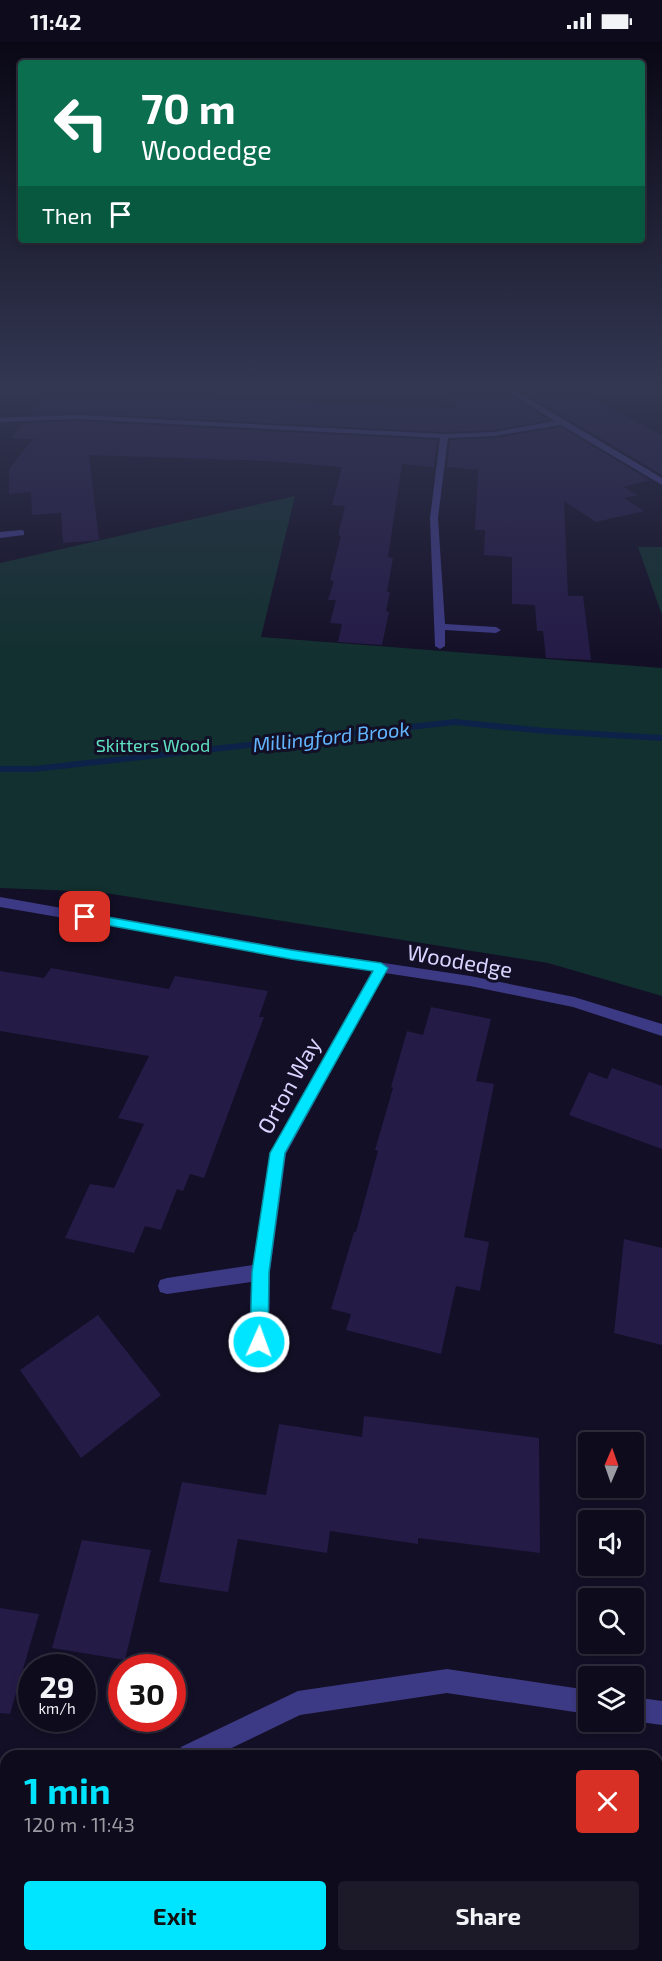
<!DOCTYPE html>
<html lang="en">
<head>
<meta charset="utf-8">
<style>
	body { margin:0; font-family:"Exo 2",sans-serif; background:#1c1929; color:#f1f3f6; height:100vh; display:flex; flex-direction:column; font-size:22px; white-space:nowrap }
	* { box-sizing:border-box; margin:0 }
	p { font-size:20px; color:#9b9ba3 }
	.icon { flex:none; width:33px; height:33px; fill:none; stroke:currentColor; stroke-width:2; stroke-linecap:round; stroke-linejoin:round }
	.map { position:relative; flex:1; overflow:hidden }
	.details { position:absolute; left:0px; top:1708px; width:663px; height:212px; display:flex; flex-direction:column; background:#0e0b1c; border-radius:18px 18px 0 0; box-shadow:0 3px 9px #0003,0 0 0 2px #2e2b3b }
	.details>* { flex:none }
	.guide { position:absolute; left:18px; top:18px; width:627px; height:183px; border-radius:6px; box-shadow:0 3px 9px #0003,0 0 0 2px #2e2b3b; background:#0b6e4f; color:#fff; overflow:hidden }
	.needle { width:39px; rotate:2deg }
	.tools { position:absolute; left:578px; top:1390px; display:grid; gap:12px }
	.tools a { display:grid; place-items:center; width:66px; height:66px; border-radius:6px; background:#0e0b1c; box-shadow:0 3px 9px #0003,0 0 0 2px #2e2b3b; font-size:30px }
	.speed { position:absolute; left:18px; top:1612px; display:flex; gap:12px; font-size:30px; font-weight:700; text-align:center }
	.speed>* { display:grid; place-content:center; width:78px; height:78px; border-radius:50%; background:#0e0b1c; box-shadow:0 3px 9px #0003,0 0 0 2px #2e2b3b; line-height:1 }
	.speed small { font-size:15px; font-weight:400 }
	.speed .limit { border:9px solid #d22; background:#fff; color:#111 }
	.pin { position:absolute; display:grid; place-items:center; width:51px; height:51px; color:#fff; margin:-26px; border-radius:12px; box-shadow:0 3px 9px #0006 }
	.me { position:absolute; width:66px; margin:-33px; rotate:2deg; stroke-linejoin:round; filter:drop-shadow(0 0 4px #0008) }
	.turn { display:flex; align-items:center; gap:21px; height:126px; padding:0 24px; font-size:27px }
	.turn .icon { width:78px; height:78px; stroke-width:2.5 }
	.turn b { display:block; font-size:42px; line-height:51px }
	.then { display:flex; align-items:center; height:57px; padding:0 24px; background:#0003; gap:12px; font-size:22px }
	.round { display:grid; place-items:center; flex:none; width:63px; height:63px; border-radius:6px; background:#1c1929 }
	.summary { display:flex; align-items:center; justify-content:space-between; height:102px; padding:0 24px }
	h1 { font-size:36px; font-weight:700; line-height:45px; color:#00e5ff }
	.primary-button { display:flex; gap:12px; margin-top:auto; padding:12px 24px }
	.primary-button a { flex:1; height:69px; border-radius:6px; background:#00e5ff; color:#111; font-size:24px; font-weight:700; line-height:69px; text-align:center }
	.primary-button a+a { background:#1c1929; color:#f1f3f6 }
	.status { display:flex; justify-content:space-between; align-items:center; height:42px; padding:0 30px; background:#0e0b1c; direction:ltr }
	.status svg { height:16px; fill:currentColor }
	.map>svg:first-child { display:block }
	.green { fill:#12302f }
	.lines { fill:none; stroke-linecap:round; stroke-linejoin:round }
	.stream { fill:#0c2248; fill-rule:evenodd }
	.building { fill:#241b47 }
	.minor { fill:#3d3a85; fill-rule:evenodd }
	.route { fill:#00e5ff; stroke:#0095a6; stroke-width:1.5 }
	.labels { text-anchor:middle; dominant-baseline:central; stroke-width:6; stroke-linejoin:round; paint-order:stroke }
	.far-park-label { font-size:18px; fill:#5fe0c0; stroke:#130f26 }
	.far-water-label { font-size:20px; font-style:italic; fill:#62b6ff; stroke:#130f26 }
	.street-label { font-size:22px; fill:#d9d4ff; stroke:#130f26 }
</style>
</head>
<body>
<div class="status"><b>11:42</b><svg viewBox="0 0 49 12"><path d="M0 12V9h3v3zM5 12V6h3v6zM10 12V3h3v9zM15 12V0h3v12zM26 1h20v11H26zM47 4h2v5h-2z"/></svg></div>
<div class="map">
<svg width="662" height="1919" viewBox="0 0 662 1919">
	<rect width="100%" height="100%" fill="#130f26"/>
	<path class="green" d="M 295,454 L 261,595 L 662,626 L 662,954 L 548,921 L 99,850 L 0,846 L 0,521 Z
		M 638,505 L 662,505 L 662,573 Z"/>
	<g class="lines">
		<path class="stream" d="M 455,677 L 546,686 L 662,693 L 662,699 L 546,692 L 455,683 L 34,730 L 0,730 L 0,724 L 34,724 Z"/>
	</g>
	<path class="building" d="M 431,349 L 505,349 L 549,378 L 495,388 L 444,390 L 77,371 L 30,373 L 48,351 L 457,366 Z
		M 521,349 L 580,349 L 662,394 L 662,433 Z
		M 77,379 L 437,398 L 434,425 L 402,422 L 388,515 L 393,516 L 387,550 L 390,550 L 386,569 L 389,570 L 382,603 L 338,600 L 342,582 L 330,581 L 336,558 L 328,558 L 334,539 L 330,538 L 341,494 L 338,493 L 345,464 L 332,463 L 342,425 L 270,419 L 89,413 L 99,498 L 63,501 L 61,471 L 32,473 L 31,450 L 9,452 L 9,427 L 33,397 L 11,396 L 23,381 Z
		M 561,385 L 650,438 L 623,445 L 638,453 L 624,456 L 644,469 L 596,480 L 564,459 L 568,554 L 583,554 L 591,618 L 546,616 L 543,589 L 537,589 L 535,563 L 512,562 L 512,515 L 484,513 L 485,488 L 475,488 L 478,428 L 447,425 L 450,398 L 495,396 Z
		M 51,926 L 169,947 L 175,934 L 268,949 L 259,975 L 264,975 L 204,1136 L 190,1132 L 183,1149 L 177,1147 L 161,1188 L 145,1184 L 134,1211 L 65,1196 L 90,1142 L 114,1146 L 144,1082 L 118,1076 L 149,1014 L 0,989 L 0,929 L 44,936 Z
		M 431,965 L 491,977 L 476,1039 L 494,1042 L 464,1195 L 489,1200 L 480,1249 L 456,1244 L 441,1312 L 346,1288 L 351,1272 L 331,1267 L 354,1190 L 356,1190 L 378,1109 L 375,1108 L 393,1046 L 391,1045 L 407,989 L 423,993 Z
		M 612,1026 L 662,1044 L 662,1107 L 569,1073 L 589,1030 L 607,1037 Z
		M 624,1197 L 662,1206 L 662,1303 L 614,1291 Z
		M 98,1273 L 161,1353 L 81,1416 L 20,1328 Z
		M 364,1374 L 539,1396 L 540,1511 L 418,1496 L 418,1502 L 330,1489 L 327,1511 L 238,1497 L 228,1550 L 159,1540 L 182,1440 L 266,1453 L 279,1382 L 362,1395 Z
		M 82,1498 L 151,1508 L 125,1618 L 52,1606 Z
		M 0,1566 L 39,1572 L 10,1672 L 0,1671 Z"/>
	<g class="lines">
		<path class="minor" d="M 507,349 L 516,349 L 662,436 L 662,443 L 561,383 L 495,394 L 448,396 L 438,476 L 445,582 L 496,585 L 501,588 L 496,591 L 445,588 L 445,604 L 440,607 L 435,604 L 430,476 L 440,396 L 77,377 L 0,380 L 0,376 L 77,373 L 444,392 L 495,390 L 555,379 Z
			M 21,488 L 24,489 L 24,493 L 0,496 L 0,490 Z
			M 0,855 L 291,907 L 470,934 L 574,955 L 662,982 L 662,994 L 573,965 L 470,944 L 385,931 L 286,1112 L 270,1230 L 269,1300 L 266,1306 L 259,1309 L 252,1306 L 249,1300 L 251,1240 L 167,1252 L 160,1250 L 158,1244 L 160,1238 L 167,1236 L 253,1223 L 270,1111 L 372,929 L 0,865 Z
			M 447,1627 L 588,1648 L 588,1672 L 447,1651 L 300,1673 L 215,1714 L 178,1714 L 181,1705 L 298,1649 Z
			M 633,1655 L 662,1659 L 662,1683 L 633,1679 Z
			M 6,1831 L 6,1859 L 0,1861 L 0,1833 Z
			M 37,1914 L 65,1914 L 64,1919 L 36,1919 Z"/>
	</g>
	<linearGradient id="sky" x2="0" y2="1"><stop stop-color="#0a0815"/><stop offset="0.56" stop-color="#333752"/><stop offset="1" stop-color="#333752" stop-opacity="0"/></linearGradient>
	<rect width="662" height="618" fill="url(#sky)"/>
	<path class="route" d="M 85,871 L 291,908 L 381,921 L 388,926 L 285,1111 L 269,1230 L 268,1300 L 265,1305 L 259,1308 L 253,1305 L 250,1300 L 252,1230 L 270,1111 L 373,929 L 291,917 L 80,878 L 78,875 L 80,872 Z"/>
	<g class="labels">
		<g class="far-park-label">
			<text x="153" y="703">Skitters Wood</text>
		</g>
		<g class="far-water-label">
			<text transform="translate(331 694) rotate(-6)">Millingford Brook</text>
		</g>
		<g class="street-label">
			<text transform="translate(460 918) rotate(10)">Woodedge</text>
			<text transform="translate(288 1043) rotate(-61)">Orton Way</text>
		</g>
	</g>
</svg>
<div class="tools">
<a><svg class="needle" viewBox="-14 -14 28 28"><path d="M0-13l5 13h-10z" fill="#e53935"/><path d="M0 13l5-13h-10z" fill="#9b9ba3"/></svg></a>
<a><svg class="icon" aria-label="sound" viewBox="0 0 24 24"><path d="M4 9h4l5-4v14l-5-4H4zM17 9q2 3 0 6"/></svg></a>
<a><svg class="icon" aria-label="search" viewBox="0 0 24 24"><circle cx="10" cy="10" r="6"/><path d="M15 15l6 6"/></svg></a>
<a><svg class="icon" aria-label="layers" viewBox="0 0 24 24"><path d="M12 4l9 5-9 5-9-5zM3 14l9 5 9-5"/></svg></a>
</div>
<div class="speed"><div>29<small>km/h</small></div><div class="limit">30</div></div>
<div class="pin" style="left:85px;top:875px;background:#d93025"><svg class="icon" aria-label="arrive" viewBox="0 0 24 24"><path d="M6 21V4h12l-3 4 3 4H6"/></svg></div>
<svg class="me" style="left:259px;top:1300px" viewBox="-20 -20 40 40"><circle r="17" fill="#00e5ff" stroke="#fff" stroke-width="3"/><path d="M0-11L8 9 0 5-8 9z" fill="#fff"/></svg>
<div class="guide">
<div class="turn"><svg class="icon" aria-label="left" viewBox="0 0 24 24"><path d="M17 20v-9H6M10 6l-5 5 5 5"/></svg><div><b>70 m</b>Woodedge</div></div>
<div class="then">Then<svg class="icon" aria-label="arrive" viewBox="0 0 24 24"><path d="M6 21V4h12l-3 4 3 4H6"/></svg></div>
</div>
<section class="details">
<div class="summary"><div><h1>1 min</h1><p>120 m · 11:43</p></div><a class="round" style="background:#d93025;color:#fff"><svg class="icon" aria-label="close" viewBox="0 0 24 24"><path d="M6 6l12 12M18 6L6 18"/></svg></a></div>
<div class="primary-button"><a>Exit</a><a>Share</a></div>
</section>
</div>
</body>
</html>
